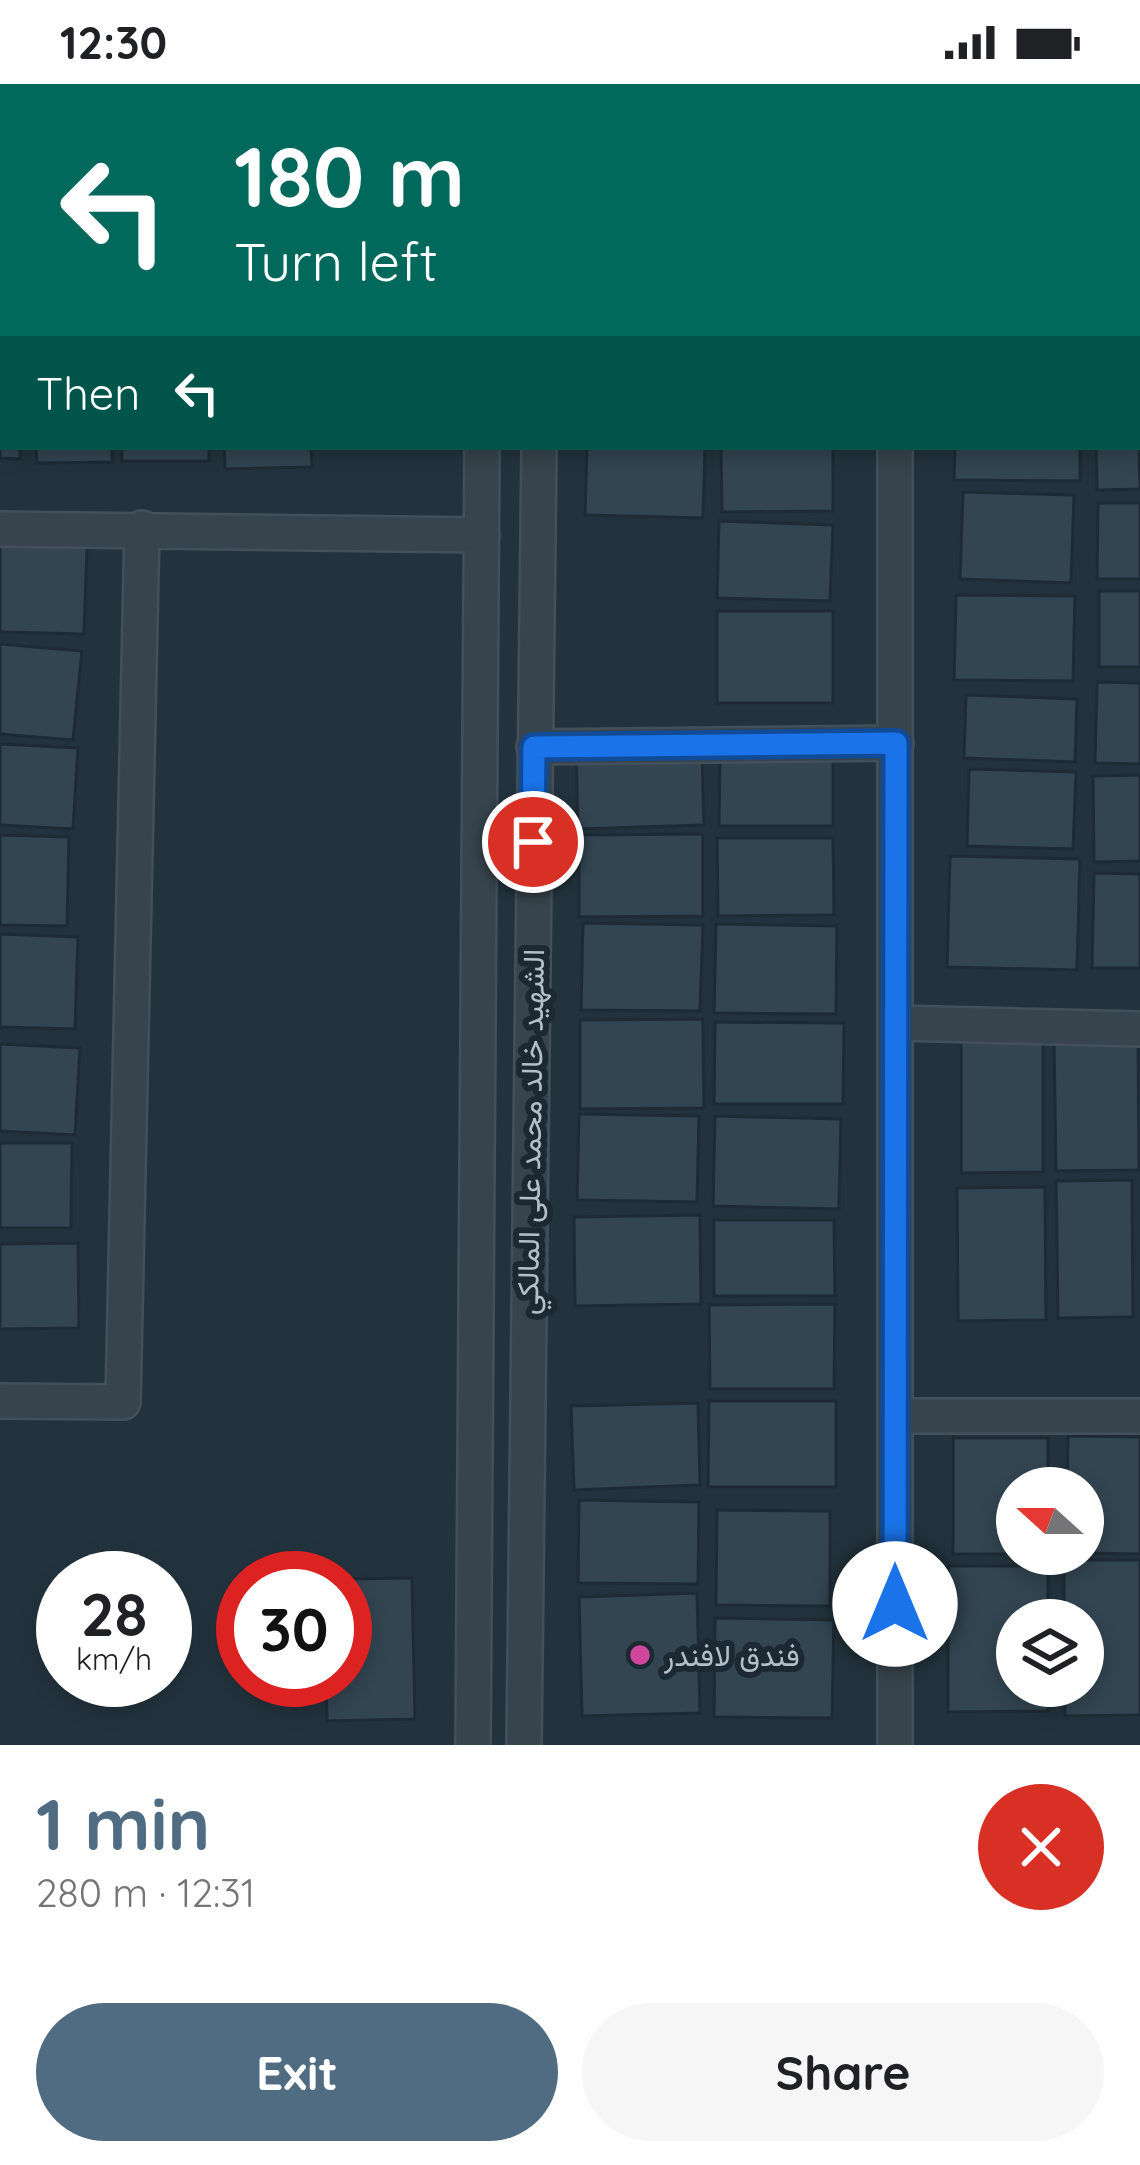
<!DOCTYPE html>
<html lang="en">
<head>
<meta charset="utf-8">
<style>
	body { margin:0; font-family:Quicksand,Vazirmatn,sans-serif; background:#f6f6f6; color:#202124; height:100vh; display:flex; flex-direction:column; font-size:45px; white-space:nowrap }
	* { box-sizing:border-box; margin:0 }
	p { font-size:39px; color:#757577 }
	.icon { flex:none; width:66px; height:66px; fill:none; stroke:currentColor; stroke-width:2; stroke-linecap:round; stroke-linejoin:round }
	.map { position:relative; height:1661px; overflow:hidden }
	.side { display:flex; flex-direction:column; background:#fff; flex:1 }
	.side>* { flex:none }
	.top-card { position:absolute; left:0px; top:0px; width:1140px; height:366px; box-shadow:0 6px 18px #0003; background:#00695c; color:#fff; overflow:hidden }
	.needle { width:78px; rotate:291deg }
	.buttons { position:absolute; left:996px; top:1383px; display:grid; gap:24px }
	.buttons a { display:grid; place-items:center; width:108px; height:108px; border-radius:50%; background:#fff; box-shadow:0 6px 18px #0003; font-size:60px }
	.speed { position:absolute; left:36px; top:1467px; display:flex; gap:24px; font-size:60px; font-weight:700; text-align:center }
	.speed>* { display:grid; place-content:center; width:156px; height:156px; border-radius:50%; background:#fff; box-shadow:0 6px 18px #0003; line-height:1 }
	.speed small { font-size:30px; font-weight:400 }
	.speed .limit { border:18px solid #d22; background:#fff; color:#111 }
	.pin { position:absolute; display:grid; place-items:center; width:102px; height:102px; color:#fff; margin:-51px; border:6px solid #fff; border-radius:50%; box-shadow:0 3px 12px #0007 }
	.me { position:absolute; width:132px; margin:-66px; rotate:0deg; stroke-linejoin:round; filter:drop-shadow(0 0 9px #0008) }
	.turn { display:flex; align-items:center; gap:42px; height:252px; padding:0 36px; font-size:54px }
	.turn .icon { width:156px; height:156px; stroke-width:2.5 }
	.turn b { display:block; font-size:84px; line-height:102px }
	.then { display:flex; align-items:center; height:114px; padding:0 36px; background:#0003; gap:24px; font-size:45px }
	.round { display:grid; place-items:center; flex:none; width:126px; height:126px; border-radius:63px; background:#f6f6f6 }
	.overview { display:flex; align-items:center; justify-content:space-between; height:204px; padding:0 36px }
	h1 { font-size:72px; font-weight:700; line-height:90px; color:#4f6c83 }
	.action { display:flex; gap:24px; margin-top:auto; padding:24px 36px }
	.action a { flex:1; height:138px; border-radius:72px; background:#4f6c83; color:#fff; font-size:48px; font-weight:700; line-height:138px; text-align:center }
	.action a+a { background:#f6f6f6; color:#202124 }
	.status { display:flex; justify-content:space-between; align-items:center; height:84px; padding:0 60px; background:#fff; direction:ltr }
	.status svg { height:33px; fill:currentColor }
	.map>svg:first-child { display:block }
	.building { fill:#324551; stroke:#1e2b34; stroke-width:3 }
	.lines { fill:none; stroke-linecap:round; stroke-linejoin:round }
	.minor-casing { stroke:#435059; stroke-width:38 }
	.minor { stroke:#37444d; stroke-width:33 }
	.route-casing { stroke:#114b97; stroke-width:30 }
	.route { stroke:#1a73e8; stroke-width:21 }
	.hotel-dot { fill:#d1479c; stroke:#1c2932; stroke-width:4.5 }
	.labels { text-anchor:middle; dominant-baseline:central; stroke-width:12; stroke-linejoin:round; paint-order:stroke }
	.street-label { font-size:30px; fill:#b3bfc8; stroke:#1c2932 }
	.poi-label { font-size:30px; fill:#b3bfc8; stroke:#1c2932; text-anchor:start }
</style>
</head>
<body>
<div class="status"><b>12:30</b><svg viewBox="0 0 49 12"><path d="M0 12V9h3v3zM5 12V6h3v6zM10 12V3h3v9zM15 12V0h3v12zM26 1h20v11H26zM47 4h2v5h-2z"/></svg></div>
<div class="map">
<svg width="1140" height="1661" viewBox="0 0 1140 1661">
	<rect width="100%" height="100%" fill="#23333d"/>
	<path class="building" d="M 0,96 L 3,96 L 3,229 L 0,229 Z
		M 0,241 L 3,363 L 20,363 L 20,375 L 0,374 Z
		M 1137,314 L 1140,405 L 1097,406 L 1096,363 L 1137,363 Z
		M 36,363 L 112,363 L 112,378 L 37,379 Z
		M 122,363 L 209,363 L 209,377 L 122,377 Z
		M 224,363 L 311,363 L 312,383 L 225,385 Z
		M 587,363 L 705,363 L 703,434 L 585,431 Z
		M 721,363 L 833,363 L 833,427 L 722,428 Z
		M 955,363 L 1080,363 L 1080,397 L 954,396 Z
		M 963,408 L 1074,411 L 1071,499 L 960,495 Z
		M 1098,419 L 1140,419 L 1140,495 L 1097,495 Z
		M 719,437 L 833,441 L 830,517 L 717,514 Z
		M 0,460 L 87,463 L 84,550 L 0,548 Z
		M 1099,507 L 1140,507 L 1140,583 L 1099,583 Z
		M 956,511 L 1075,512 L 1073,597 L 954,596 Z
		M 717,527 L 833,527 L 833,619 L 717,619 Z
		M 0,560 L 82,567 L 73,656 L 0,650 Z
		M 1097,598 L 1140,599 L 1140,680 L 1095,679 Z
		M 966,611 L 1077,615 L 1075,678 L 964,674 Z
		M 0,660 L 78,664 L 73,745 L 0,741 Z
		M 702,665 L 704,741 L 578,745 L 576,669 Z
		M 720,668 L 833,668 L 833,742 L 719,742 Z
		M 969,685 L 1076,688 L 1073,765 L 967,762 Z
		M 1140,691 L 1140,777 L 1094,778 L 1093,692 Z
		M 703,750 L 703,832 L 579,833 L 579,751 Z
		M 0,751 L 69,753 L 67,842 L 0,841 Z
		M 717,754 L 833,754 L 834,831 L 718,832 Z
		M 950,772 L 1080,775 L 1077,886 L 947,883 Z
		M 1094,789 L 1140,790 L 1140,884 L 1092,884 Z
		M 583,839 L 703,841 L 700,927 L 581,926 Z
		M 716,840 L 837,842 L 836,930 L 714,929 Z
		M 0,850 L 78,853 L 75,945 L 0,943 Z
		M 703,935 L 704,1024 L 580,1025 L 580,936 Z
		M 715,938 L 844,939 L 843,1020 L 714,1020 Z
		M 1138,954 L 1139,1086 L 1056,1087 L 1054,956 Z
		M 961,955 L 1043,955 L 1043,1088 L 961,1089 Z
		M 0,960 L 80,964 L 75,1051 L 0,1047 Z
		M 579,1030 L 699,1032 L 697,1118 L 577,1116 Z
		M 715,1032 L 841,1035 L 839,1125 L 713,1122 Z
		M 0,1059 L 72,1059 L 71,1144 L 0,1144 Z
		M 1132,1096 L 1133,1233 L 1058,1234 L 1056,1097 Z
		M 1045,1103 L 1046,1236 L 958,1237 L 957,1104 Z
		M 700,1131 L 701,1220 L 575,1222 L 574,1133 Z
		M 714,1136 L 834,1136 L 835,1212 L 714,1212 Z
		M 78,1159 L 79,1244 L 0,1245 L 0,1160 Z
		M 835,1220 L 834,1305 L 710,1305 L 709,1221 Z
		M 709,1317 L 836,1317 L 836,1403 L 708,1403 Z
		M 698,1319 L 700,1401 L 574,1406 L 571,1322 Z
		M 1068,1352 L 1140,1353 L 1140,1470 L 1083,1469 L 1083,1404 L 1067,1404 Z
		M 953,1354 L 1048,1354 L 1048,1404 L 1017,1404 L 1017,1470 L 953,1470 Z
		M 579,1416 L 699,1418 L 698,1500 L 578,1499 Z
		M 717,1426 L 830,1427 L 830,1522 L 716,1521 Z
		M 1064,1476 L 1140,1476 L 1140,1631 L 1065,1632 L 1065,1602 L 1083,1602 L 1083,1536 L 1064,1536 Z
		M 948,1482 L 1048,1482 L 1048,1536 L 1017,1536 L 1017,1602 L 1048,1602 L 1048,1627 L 948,1628 Z
		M 412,1494 L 415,1635 L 327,1637 L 326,1596 L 345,1596 L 345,1495 Z
		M 697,1509 L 700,1629 L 582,1632 L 579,1513 Z
		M 715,1534 L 834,1536 L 832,1634 L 714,1633 Z"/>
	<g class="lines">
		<g class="minor-casing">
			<path id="minor" d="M 107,0 L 107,3
				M 483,3 L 483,0
				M 544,3 L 544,0
				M 896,3 L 896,0
				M 0,83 L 3,83
				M 1137,98 L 1140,98
				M 0,445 L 482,451
				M 534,663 L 896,659
				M 898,939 L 1140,945
				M 0,1317 L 123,1318 L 142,444
				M 895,1332 L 1140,1332
				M 473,1661 L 482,363
				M 524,1661 L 539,363
				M 895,1661 L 895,363"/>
		</g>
		<use href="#minor" class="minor"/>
	</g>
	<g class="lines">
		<g class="route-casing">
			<path id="route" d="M 533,758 L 534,663 L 896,659 L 895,1520"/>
		</g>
		<use href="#route" class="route"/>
	</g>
	<circle class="hotel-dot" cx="640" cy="1571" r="12"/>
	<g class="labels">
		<g class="street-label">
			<text transform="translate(530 1048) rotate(-89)">الشهيد خالد محمد على المالكي</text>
		</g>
		<g class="poi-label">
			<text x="664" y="1571">فندق لافندر</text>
		</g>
	</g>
</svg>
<div class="buttons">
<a><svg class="needle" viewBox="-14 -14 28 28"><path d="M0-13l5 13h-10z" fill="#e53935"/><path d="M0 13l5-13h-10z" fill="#757577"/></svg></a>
<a><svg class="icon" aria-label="layers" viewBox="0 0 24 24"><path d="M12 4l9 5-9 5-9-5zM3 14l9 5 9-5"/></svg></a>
</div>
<div class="speed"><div>28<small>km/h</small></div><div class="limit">30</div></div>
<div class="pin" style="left:533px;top:758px;background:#d93025"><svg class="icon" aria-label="arrive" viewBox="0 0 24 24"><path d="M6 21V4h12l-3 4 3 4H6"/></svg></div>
<svg class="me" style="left:895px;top:1520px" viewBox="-20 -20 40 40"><circle r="19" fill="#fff"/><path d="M0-13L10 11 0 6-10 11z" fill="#1a73e8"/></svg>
<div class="top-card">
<div class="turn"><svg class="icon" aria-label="left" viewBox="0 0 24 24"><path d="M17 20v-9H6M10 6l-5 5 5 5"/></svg><div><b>180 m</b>Turn left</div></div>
<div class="then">Then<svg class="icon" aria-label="left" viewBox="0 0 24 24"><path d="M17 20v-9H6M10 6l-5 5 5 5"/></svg></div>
</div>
</div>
<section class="side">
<div class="overview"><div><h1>1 min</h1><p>280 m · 12:31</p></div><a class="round" style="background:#d93025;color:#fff"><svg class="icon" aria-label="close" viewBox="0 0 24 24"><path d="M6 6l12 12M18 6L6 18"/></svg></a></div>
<div class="action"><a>Exit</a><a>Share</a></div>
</section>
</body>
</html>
